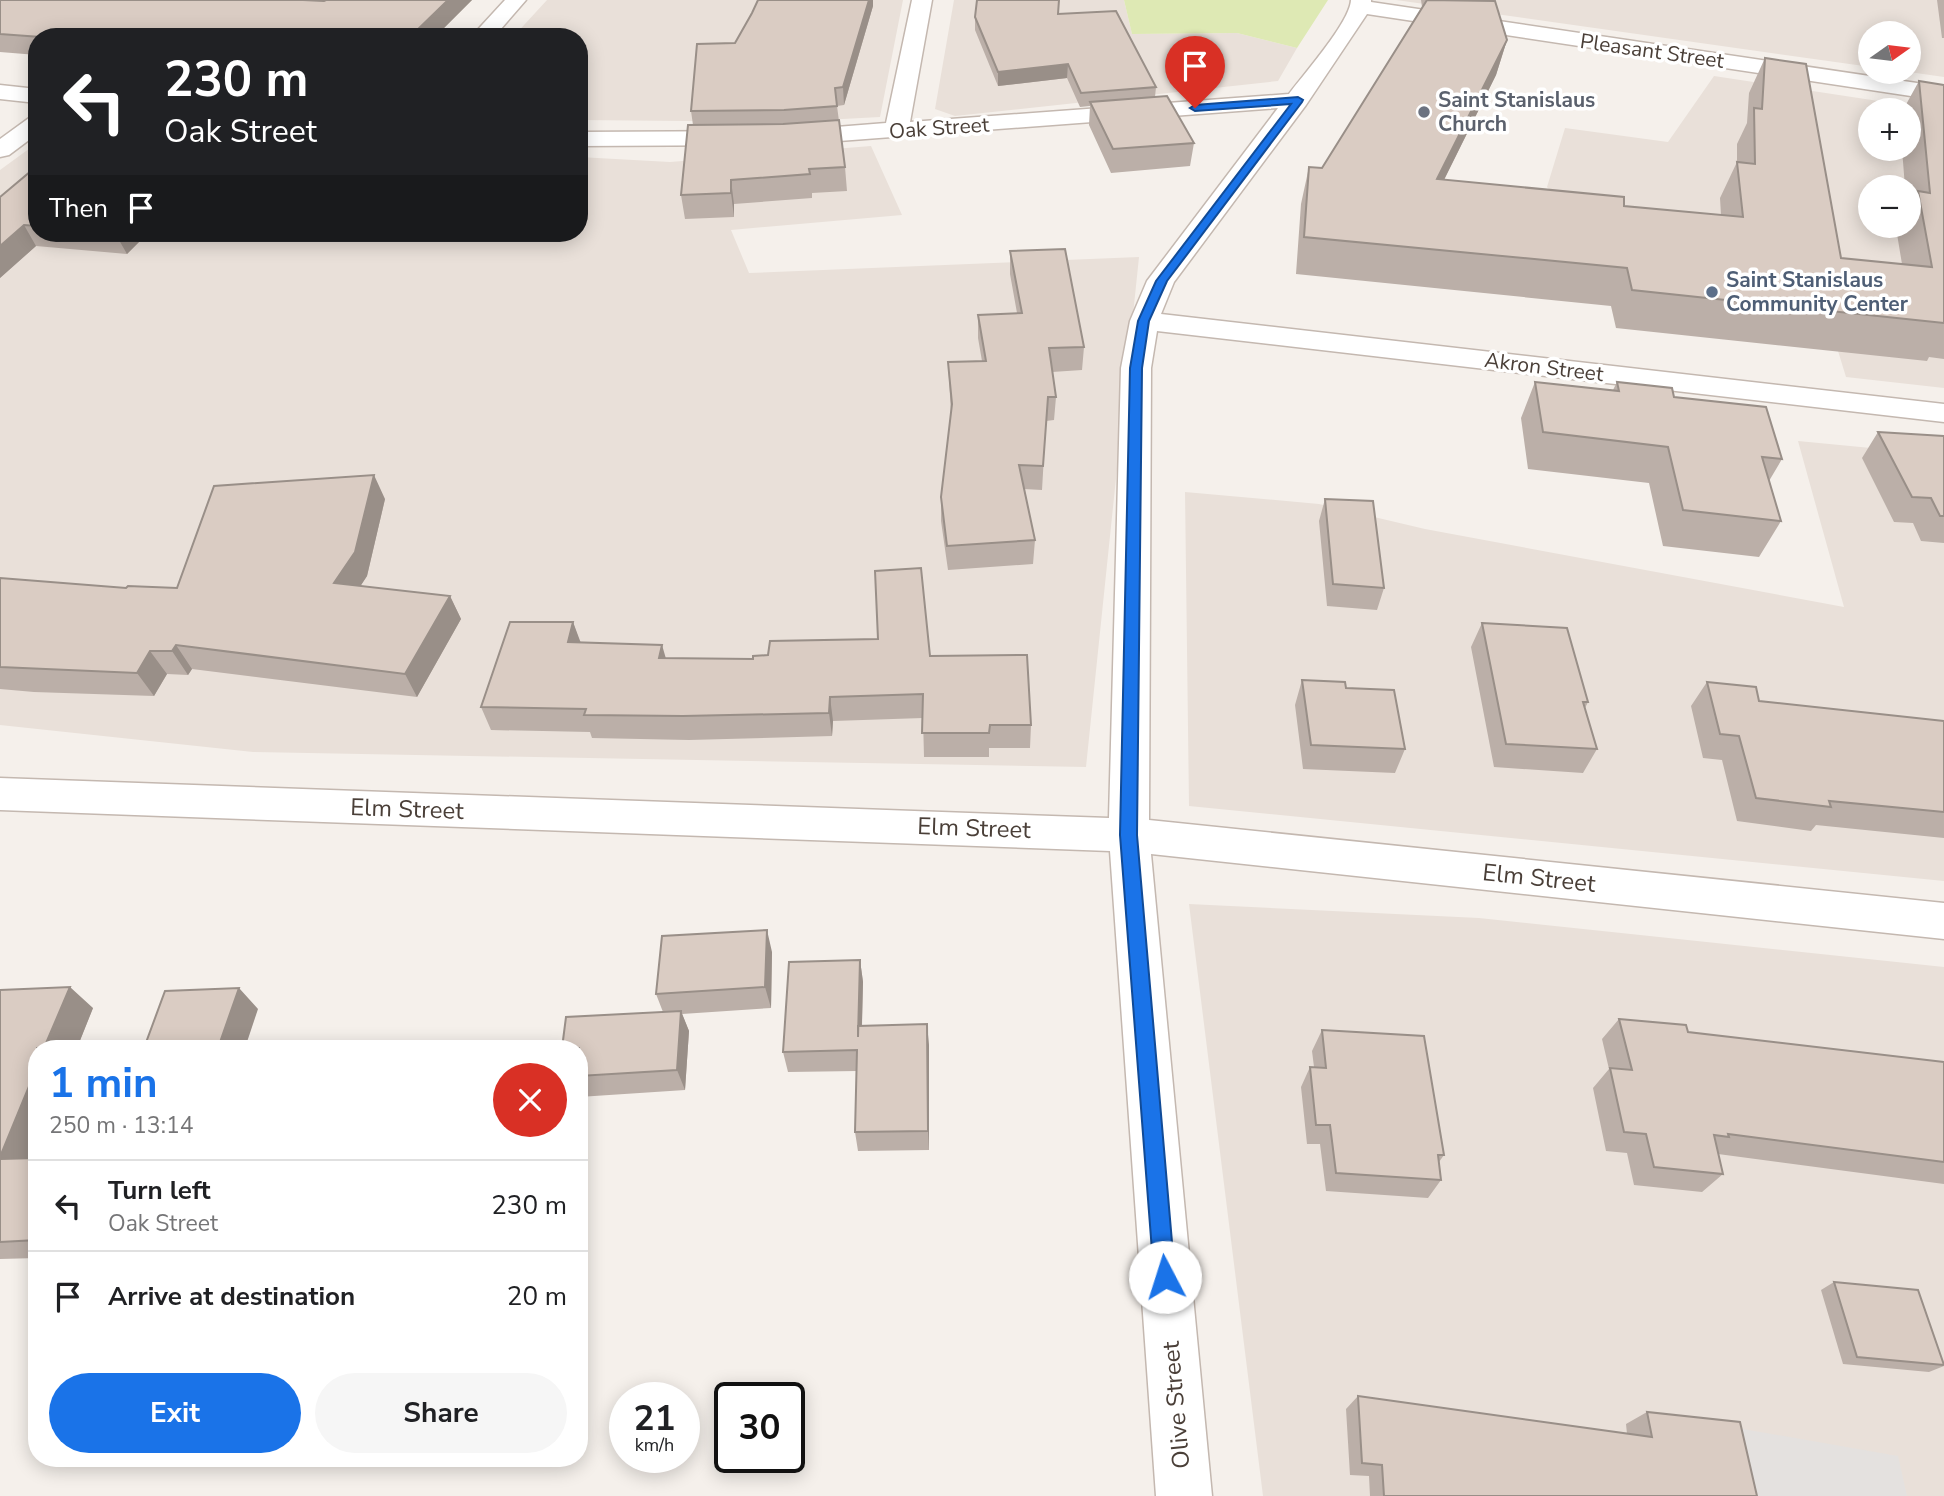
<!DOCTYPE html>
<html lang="en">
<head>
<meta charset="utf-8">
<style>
	body { margin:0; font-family:"Nunito Sans",sans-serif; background:#f6f6f6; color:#202124; height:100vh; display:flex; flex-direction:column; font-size:26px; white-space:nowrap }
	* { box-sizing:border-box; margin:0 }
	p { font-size:23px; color:#757577 }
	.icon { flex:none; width:38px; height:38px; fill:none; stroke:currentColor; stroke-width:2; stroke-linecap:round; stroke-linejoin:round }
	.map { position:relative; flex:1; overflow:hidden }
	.drawer { position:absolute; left:28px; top:1040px; width:560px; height:427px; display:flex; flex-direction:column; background:#fff; border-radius:28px; box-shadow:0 4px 18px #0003 }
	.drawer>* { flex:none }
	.hud { position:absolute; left:28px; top:28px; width:560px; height:214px; border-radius:28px; box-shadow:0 4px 18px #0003; background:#202124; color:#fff; overflow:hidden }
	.needle { width:46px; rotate:76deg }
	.tools { position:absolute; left:1858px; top:21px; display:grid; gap:14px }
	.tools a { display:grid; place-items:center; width:63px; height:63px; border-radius:50%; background:#fff; box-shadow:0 4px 18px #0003; font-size:35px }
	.speed { position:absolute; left:609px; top:1382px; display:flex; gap:14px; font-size:35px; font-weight:700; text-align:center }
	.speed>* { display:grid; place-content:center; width:91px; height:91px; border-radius:50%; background:#fff; box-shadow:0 4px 18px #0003; line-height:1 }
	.speed small { font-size:18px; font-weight:400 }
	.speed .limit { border:4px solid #111; border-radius:10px; background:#fff; color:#111 }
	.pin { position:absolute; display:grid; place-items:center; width:60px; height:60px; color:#fff; margin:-72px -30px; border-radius:50% 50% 50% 0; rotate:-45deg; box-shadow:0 0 7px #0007 }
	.pin .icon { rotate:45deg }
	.me { position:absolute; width:77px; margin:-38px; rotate:355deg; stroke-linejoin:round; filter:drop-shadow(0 0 5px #0008) }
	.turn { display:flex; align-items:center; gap:24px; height:147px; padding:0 21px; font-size:32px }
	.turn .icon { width:91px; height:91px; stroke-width:2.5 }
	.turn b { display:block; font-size:49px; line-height:60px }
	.then { display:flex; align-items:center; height:66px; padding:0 21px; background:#0003; gap:14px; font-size:26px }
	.round { display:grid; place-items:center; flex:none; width:74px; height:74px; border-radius:37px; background:#f6f6f6 }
	.overview { display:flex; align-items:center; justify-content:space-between; height:119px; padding:0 21px }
	h1 { font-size:42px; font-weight:700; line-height:52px; color:#1a73e8 }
	.cta { display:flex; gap:14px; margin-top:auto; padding:14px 21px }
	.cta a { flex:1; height:80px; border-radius:42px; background:#1a73e8; color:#fff; font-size:28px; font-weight:700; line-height:80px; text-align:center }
	.cta a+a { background:#f6f6f6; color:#202124 }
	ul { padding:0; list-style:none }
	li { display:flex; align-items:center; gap:21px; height:91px; padding:0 21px; border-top:2px solid #e0e0e0 }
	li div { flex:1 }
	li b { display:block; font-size:26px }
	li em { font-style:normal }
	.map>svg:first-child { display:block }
	.residential { fill:#e9e0d9; fill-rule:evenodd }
	.green { fill:#dee9b4 }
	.parking { fill:#e4e1df }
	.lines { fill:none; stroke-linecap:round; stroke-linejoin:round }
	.minor-casing { stroke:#c4b8b0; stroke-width:3 }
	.minor { fill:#fff; fill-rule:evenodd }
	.wall { fill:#bbafa8 }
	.shaded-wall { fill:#998f88 }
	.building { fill:#daccc3; stroke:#998f88; stroke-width:2 }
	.route { fill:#1a73e8; stroke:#114b97; stroke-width:2 }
	.worship-dot { fill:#6b7280; stroke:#fff; stroke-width:2.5 }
	.service-dot { fill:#5c6f8a; stroke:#fff; stroke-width:2.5 }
	.labels { text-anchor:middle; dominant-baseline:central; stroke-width:7; stroke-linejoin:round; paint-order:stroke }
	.far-street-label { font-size:21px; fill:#4a3f38; stroke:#fff }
	.far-worship-label { font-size:21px; font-weight:bold; fill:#5b616d; stroke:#fff; text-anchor:start }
	.far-service-label { font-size:21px; font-weight:bold; fill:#4e5e75; stroke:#fff; text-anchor:start }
	.street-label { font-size:24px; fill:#4a3f38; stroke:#fff }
</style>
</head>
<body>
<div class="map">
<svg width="1944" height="1496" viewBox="0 0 1944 1496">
	<rect width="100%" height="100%" fill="#f5f0eb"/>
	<path class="residential" d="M 547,0 L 903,0 L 880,117 L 787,122 L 579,120 L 579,37 L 513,37 Z
		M 954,0 L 1124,0 L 1132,34 L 1237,33 L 1297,48 L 1278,81 L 955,116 L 935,109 Z
		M 1396,0 L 1944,0 L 1944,77 L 1909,72 L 1909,33 L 1871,33 L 1871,67 Z
		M 1714,76 L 1944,111 L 1944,388 L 1846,377 L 1811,263 L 1598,242 L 1547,187 L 1565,128 L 1668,142 ZM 1871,110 L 1909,110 L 1909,149 L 1871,149 ZM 1871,187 L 1909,187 L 1909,226 L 1871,226 Z
		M 37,143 L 37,233 L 579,233 L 579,157 L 670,162 L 871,146 L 902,215 L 731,230 L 749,273 L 1139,257 L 1086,767 L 253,752 L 0,725 L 0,170 Z
		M 1798,441 L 1944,455 L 1944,881 L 1189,806 L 1185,492 L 1319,504 L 1425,529 L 1844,607 Z
		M 1189,904 L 1479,918 L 1944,967 L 1944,1496 L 1263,1496 Z"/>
	<path class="green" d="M 1124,0 L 1328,0 L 1297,48 L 1237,33 L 1132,34 Z"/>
	<path class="parking" d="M 1720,1425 L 1898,1456 L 1907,1496 L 1736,1496 Z"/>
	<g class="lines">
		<g class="minor-casing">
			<path id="minor" d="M 505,0 L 526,0 L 494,37 L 471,37 Z
				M 912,0 L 932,0 L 910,122 L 1289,94 C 1304,74 1350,22 1351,0 L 1371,0 L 1371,2 L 1944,87 L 1944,101 L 1367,14 L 1306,105 L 1174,282 L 1161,314 L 1944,404 L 1944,422 L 1157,331 L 1151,368 L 1149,820 L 1944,903 L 1944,939 L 1151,854 L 1212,1496 L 1156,1496 L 1110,851 L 0,810 L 0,778 L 1109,818 L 1121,368 L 1130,321 L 1147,281 L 1278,108 L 786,145 L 579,146 L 579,132 L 786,131 L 886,123 Z
				M 0,85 L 37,89 L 37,103 L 0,99 Z
				M 37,116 L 37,134 L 9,155 L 0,157 L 0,139 L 29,118 Z"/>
		</g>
		<use href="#minor" class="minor"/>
	</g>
	<path class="wall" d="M 0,0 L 324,1 L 326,0 L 472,0 L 435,37 L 37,37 L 37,55 L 0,52 Z
		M 869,0 L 873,0 L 873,6 L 844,105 L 837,106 L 845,167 L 847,191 L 812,193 L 812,198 L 734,204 L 734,217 L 685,219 L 681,195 L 693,125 L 691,111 L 735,43 Z
		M 1421,0 L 1491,0 L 1507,40 L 1496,75 L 1444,180 L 1624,206 L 1721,215 L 1720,198 L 1737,162 L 1737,144 L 1747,123 L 1749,93 L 1765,58 L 1841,258 L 1902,264 L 1896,228 L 1897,226 L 1909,226 L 1909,187 L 1905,187 L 1902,149 L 1909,149 L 1909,110 L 1903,110 L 1919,81 L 1944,85 L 1944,359 L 1929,357 L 1927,361 L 1616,328 L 1611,306 L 1296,274 L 1301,204 L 1309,167 L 1322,168 L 1422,7 Z
		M 1937,0 L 1944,0 L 1944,38 L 1942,38 Z
		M 1059,14 L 1156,87 L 1155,97 L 1194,143 L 1190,166 L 1111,173 L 1089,125 L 1090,106 L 1080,107 L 1067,78 L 998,86 L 975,30 L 975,17 Z
		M 37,166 L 37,233 L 148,233 L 127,254 L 36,246 L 0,278 L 0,197 Z
		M 161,233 L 216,233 L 211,238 Z
		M 376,233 L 414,233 L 412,236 Z
		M 1010,251 L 1084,347 L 1082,370 L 1052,372 L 1056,397 L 1054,420 L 1046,421 L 1042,490 L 1024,489 L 1035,540 L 1033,564 L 948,570 L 941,521 L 941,497 L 951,413 L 948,362 L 982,361 L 978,338 L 978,315 L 1017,313 L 1010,274 Z
		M 1535,382 L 1613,390 L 1617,382 L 1674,397 L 1782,459 L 1769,481 L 1781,521 L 1759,557 L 1663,546 L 1649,483 L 1528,469 L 1521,418 Z
		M 1878,432 L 1944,436 L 1944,543 L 1921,541 L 1913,523 L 1894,522 L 1862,458 Z
		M 385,499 L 367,576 L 360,586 L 450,596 L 461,619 L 417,697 L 192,669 L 188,675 L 167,674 L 154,696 L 34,692 L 0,689 L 0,578 L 126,588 L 177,588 Z
		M 1325,499 L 1384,588 L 1377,610 L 1327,606 L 1319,521 Z
		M 573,622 L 580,643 L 666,658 L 753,659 L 930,656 L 1031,725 L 1030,748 L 989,748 L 989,757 L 924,757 L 923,718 L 833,721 L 832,736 L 689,740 L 592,738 L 590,732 L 491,730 L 481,707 Z
		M 1482,623 L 1588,702 L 1585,708 L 1597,749 L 1583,773 L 1494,767 L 1471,647 Z
		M 1302,680 L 1346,688 L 1405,749 L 1395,773 L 1303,769 L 1295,705 Z
		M 1707,682 L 1759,701 L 1944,721 L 1944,838 L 1816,825 L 1811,831 L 1737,821 L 1722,760 L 1703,758 L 1691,706 Z
		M 772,952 L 771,1008 L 682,1014 L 689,1031 L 685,1090 L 579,1097 L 579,1048 L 663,1012 L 656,994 Z
		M 860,960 L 863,982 L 862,1026 L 929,1045 L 929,1150 L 858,1151 L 855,1132 L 857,1071 L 788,1072 L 783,1052 Z
		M 0,990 L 93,1008 L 77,1048 L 37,1048 L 37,1151 L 34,1158 L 37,1158 L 37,1258 L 0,1259 Z
		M 1619,1019 L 1688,1032 L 1944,1062 L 1944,1184 L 1718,1154 L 1723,1174 L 1702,1192 L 1634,1185 L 1627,1153 L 1606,1151 L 1593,1088 L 1609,1069 L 1602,1039 Z
		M 1322,1030 L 1444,1155 L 1439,1162 L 1441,1180 L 1428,1198 L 1326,1191 L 1320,1144 L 1307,1144 L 1301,1087 L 1310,1067 L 1314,1067 L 1312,1051 Z
		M 1834,1282 L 1944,1366 L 1929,1372 L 1843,1364 L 1821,1290 Z
		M 1358,1396 L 1627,1434 L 1626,1424 L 1647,1412 L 1757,1496 L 1370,1496 L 1369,1476 L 1350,1475 L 1346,1409 Z"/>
	<path class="shaded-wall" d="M 448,0 L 472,0 L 435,37 L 410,37 Z
		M 869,0 L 873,0 L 873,6 L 844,105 L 843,87 Z
		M 1507,40 L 1496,75 L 1426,216 L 1437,179 Z
		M 1068,64 L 1067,78 L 998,86 L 998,72 Z
		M 731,180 L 734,204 L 734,217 L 731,193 Z
		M 24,225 L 36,246 L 0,278 L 0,246 Z
		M 115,233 L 148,233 L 127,254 Z
		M 208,233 L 216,233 L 211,238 Z
		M 374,475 L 385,499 L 367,576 L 347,607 L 334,583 Z
		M 450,596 L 461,619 L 417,697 L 405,674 Z
		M 573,622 L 582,646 L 568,642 Z
		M 176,645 L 192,669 L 188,675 L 172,651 Z
		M 662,645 L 669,669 L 659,658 Z
		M 150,651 L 167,674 L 154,696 L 137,673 Z
		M 830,697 L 833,721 L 832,736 L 829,713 Z
		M 767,930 L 772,952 L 771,1008 L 765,987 Z
		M 860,960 L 863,982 L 861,1058 L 858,1037 Z
		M 70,987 L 93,1008 L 77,1048 L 44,1048 Z
		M 239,988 L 258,1009 L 245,1048 L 218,1048 Z
		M 681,1011 L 689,1031 L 685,1090 L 677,1070 Z
		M 927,1024 L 929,1045 L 929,1150 L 928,1131 Z
		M 37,1067 L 37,1151 L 26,1178 L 0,1160 L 0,1157 Z"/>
	<path class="building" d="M 0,0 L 303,0 L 324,1 L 326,0 L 448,0 L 410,37 L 41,37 L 0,34 Z
		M 758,0 L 869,0 L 843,87 L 835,88 L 837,106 L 784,110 L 691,111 L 697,44 L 735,43 L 752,13 Z
		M 977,0 L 1059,0 L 1058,14 L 1116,11 L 1156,87 L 1081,93 L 1068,64 L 998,72 L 975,17 Z
		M 1427,0 L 1495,1 L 1507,40 L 1437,179 L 1624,197 L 1624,206 L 1743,217 L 1737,162 L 1755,164 L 1754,108 L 1762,109 L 1765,58 L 1806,64 L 1841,258 L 1932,267 L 1918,191 L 1930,193 L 1919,81 L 1944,85 L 1944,323 L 1632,290 L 1627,268 L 1304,237 L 1309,167 L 1322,168 Z
		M 1167,96 L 1194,143 L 1113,149 L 1090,102 Z
		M 839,120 L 845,167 L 809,169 L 810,174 L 731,180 L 731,193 L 681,195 L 688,125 L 783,124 Z
		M 37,166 L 37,226 L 24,225 L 0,246 L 0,197 Z
		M 1065,249 L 1084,347 L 1049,348 L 1056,397 L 1048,397 L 1043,466 L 1019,465 L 1035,540 L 947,546 L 941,497 L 952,404 L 948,362 L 986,361 L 978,315 L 1022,313 L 1010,251 Z
		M 1535,382 L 1619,391 L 1617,382 L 1672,388 L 1674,397 L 1766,407 L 1782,459 L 1762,457 L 1781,521 L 1683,510 L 1668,447 L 1543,432 Z
		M 1878,432 L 1944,436 L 1944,516 L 1940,516 L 1931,498 L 1912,497 Z
		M 374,475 L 355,552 L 334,583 L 450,596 L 405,674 L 176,645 L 172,651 L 150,651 L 137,673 L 0,667 L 0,578 L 126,588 L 128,586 L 177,588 L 214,486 Z
		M 1325,499 L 1373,501 L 1384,588 L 1333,584 Z
		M 921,568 L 930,656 L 1027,655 L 1031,725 L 990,725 L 989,733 L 922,733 L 923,694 L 830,697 L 829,713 L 683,716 L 584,715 L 586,709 L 481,707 L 510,622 L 573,622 L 568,642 L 662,645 L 659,658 L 753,659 L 753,656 L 768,655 L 770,641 L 878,639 L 875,571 Z
		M 1482,623 L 1567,628 L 1588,702 L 1583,702 L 1597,749 L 1506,744 Z
		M 1302,680 L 1345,682 L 1346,688 L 1394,690 L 1405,749 L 1311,745 Z
		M 1707,682 L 1756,687 L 1759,701 L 1944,721 L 1944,812 L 1829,801 L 1831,807 L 1756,798 L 1739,736 L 1720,734 Z
		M 767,930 L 765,987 L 656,994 L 662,936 Z
		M 860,960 L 858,1037 L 858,1026 L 927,1024 L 928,1131 L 855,1132 L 857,1050 L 783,1052 L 789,962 Z
		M 70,987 L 44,1048 L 37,1048 L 37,1067 L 0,1157 L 0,990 Z
		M 239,988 L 218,1048 L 144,1048 L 165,991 Z
		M 681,1011 L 677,1070 L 579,1076 L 579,1048 L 562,1048 L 566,1017 Z
		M 1619,1019 L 1686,1025 L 1688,1032 L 1944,1062 L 1944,1162 L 1728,1134 L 1729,1137 L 1714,1135 L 1723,1174 L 1654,1167 L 1646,1134 L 1624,1132 L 1610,1068 L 1632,1070 Z
		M 1322,1030 L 1424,1036 L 1444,1155 L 1438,1155 L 1441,1180 L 1336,1173 L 1330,1125 L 1316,1125 L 1310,1067 L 1326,1068 Z
		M 37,1158 L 37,1240 L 0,1242 L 0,1159 Z
		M 1834,1282 L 1918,1290 L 1944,1365 L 1857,1357 Z
		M 1358,1396 L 1652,1437 L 1647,1412 L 1740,1422 L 1757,1496 L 1384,1496 L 1382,1465 L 1362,1463 Z"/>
	<path class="route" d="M 1298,97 L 1303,100 L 1302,102 L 1167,281 L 1149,321 L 1142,368 L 1137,835 L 1175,1277 L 1172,1285 L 1165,1288 L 1157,1285 L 1154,1277 L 1120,835 L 1130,368 L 1138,321 L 1156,281 L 1291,104 L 1195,111 L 1190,108 L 1195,105 Z"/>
	<circle class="worship-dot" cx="1424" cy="112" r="7"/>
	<circle class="service-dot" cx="1712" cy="292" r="7"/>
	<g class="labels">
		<g class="far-street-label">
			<text transform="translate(1652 51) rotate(8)">Pleasant Street</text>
			<text transform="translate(939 128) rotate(-4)">Oak Street</text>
			<text transform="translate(1544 367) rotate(7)">Akron Street</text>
		</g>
		<g class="far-worship-label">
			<text x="1438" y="100">Saint Stanislaus<tspan x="1438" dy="24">Church</tspan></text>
		</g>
		<g class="far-service-label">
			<text x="1726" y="280">Saint Stanislaus<tspan x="1726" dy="24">Community Center</tspan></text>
		</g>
		<g class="street-label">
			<text transform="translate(407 809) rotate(2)">Elm Street</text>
			<text transform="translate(974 828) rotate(2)">Elm Street</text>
			<text transform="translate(1539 878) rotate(6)">Elm Street</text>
			<text transform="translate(1176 1405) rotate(-95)">Olive Street</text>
		</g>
	</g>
</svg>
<div class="tools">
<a><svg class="needle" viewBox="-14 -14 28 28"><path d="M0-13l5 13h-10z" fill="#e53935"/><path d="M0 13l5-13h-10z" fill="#757577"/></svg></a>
<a>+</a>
<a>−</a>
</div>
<div class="speed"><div>21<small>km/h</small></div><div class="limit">30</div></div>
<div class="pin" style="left:1195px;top:108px;background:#d93025"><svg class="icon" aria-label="arrive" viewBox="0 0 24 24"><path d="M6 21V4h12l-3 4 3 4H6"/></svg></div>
<svg class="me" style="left:1165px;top:1277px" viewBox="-20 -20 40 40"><circle r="19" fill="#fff"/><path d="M0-13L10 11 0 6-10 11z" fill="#1a73e8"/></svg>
<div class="hud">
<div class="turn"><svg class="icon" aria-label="left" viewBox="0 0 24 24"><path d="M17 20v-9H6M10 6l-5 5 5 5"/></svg><div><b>230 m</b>Oak Street</div></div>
<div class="then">Then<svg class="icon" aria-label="arrive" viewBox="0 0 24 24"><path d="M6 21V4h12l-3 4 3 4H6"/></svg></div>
</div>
<section class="drawer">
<div class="overview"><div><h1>1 min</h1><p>250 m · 13:14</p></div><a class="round" style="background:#d93025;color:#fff"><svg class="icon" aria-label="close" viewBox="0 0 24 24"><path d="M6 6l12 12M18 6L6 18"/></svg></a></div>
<ul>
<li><svg class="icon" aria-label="left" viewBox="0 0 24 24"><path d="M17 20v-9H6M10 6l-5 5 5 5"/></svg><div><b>Turn left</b><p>Oak Street</p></div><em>230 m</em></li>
<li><svg class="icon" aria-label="arrive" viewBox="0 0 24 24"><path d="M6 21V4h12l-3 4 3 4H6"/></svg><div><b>Arrive at destination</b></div><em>20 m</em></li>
</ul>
<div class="cta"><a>Exit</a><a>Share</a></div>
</section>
</div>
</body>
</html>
